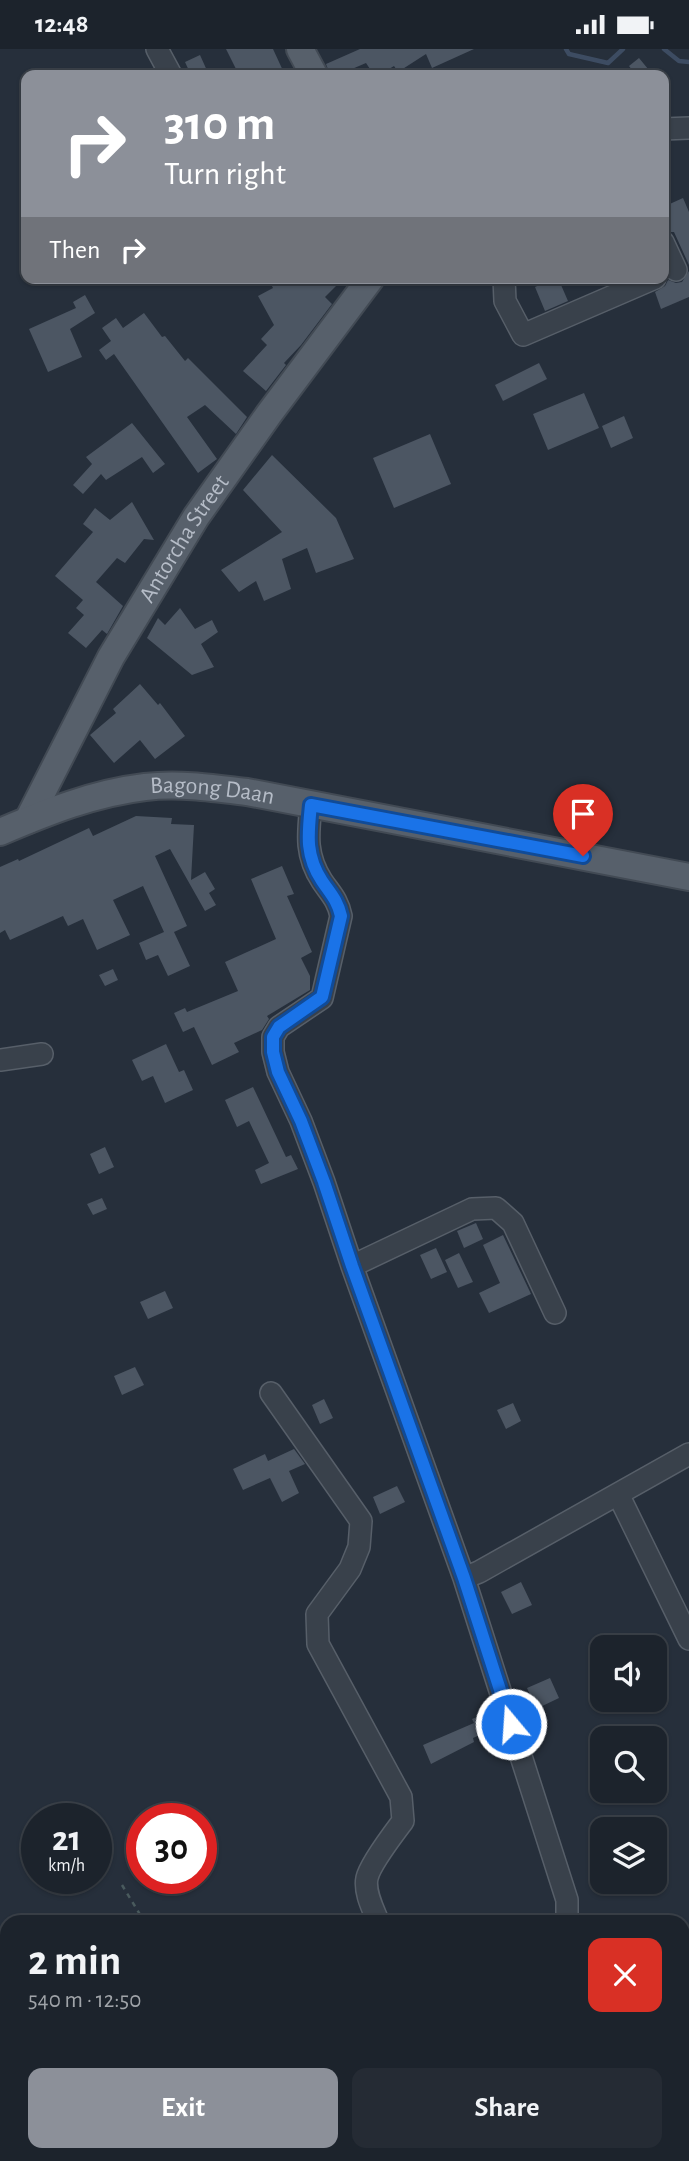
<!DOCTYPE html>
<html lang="en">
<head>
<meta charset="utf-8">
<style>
	body { margin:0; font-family:"Alegreya Sans",sans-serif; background:#252b34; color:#f1f3f6; height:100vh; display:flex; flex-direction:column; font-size:26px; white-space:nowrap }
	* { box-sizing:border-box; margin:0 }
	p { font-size:23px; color:#a0a4a9 }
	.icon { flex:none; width:38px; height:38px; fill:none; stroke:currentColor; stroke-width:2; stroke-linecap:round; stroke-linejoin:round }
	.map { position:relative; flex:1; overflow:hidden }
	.drawer { position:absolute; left:0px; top:1866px; width:690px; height:247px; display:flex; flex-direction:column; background:#1c232c; border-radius:21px 21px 0 0; box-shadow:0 2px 5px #0004,0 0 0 2px #3a4048 }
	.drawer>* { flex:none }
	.top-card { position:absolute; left:21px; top:21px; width:648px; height:214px; border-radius:14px; box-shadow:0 2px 5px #0004,0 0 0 2px #3a4048; background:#8c9099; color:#fff; overflow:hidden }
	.tools { position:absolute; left:590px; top:1586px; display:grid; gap:14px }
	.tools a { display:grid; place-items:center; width:77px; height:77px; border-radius:14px; background:#1c232c; box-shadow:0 2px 5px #0004,0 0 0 2px #3a4048; font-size:35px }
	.speed { position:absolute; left:21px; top:1754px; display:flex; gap:14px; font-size:35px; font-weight:700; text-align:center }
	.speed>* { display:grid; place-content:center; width:91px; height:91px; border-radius:50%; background:#1c232c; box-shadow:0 2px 5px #0004,0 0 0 2px #3a4048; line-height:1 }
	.speed small { font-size:18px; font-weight:400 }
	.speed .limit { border:10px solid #d22; background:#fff; color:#111 }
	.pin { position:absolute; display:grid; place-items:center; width:60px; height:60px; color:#fff; margin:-72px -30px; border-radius:50% 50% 50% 0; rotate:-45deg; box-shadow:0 0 7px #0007 }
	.pin .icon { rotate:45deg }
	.me { position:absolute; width:77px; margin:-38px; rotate:342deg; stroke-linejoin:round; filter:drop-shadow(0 0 5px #0008) }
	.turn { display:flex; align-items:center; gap:24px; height:147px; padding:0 28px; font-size:32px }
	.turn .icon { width:91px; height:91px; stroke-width:2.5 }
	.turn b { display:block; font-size:49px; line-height:60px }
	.then { display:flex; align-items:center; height:66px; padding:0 28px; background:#0003; gap:14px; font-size:26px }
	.round { display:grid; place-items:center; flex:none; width:74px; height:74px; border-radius:14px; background:#252b34 }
	.overview { display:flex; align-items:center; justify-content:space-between; height:119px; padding:0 28px }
	h1 { font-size:42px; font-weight:700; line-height:52px }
	.primary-button { display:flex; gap:14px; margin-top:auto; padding:14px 28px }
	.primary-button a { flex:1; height:80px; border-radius:14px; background:#8c9099; color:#fff; font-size:28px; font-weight:700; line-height:80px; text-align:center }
	.primary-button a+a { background:#252b34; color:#f1f3f6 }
	.status { display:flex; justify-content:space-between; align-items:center; height:49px; padding:0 35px; background:#1c232c; direction:ltr }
	.status svg { height:19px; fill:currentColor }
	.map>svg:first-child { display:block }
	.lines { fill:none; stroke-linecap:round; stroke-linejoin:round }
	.stream { stroke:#3d4c62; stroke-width:4.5 }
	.building { fill:#4c5663 }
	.minor-casing { stroke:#575f69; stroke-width:24 }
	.major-casing { stroke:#424a54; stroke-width:30 }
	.path { stroke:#495a5d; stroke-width:2.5; stroke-dasharray:5 5; stroke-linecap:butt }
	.minor { stroke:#39414b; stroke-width:21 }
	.major { stroke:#57606b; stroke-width:26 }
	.route-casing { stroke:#114b97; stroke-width:18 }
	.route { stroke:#1a73e8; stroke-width:12 }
	.labels { text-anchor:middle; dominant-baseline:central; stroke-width:5; stroke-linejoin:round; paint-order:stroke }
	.street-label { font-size:24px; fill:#b5bcc7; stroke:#1e2630 }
</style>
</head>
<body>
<div class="status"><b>12:48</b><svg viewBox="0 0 49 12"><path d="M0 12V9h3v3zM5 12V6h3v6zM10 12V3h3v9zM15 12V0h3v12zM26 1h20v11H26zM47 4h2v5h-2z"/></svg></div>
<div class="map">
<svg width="689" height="2112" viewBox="0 0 689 2112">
	<rect width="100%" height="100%" fill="#262f3b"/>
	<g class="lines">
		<path class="stream" d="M 566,0 L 569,5 L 608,14 L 623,0
			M 664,0 L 679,12 L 689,13"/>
	</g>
	<path class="building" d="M 226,0 L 273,0 L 285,26 L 239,26 Z
		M 360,0 L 474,0 L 432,19 L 426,5 L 398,23 L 394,17 L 379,26 L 374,26 L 366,14 L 338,26 L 330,26 L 326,15 Z
		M 200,6 L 209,26 L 191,26 L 185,13 Z
		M 639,9 L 653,26 L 636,26 L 629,17 Z
		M 683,149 L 689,163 L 689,216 L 674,183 L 671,183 L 663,166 L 663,158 Z
		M 689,222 L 689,248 L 661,260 L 655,243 L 665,237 L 668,231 L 676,234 L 682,233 Z
		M 268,229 L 344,229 L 325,248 L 332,255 L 301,296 L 284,314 L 286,316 L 266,342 L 243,322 L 267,296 L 261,290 L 274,276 L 258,247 L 273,239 Z
		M 555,229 L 558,229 L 568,252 L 545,262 L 535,238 Z
		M 85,246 L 95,264 L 70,280 L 82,308 L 48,323 L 29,280 L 76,259 L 73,253 Z
		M 144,264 L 162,288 L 165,287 L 185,312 L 188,309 L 247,368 L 236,385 L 205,356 L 187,368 L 217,410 L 198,424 L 114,305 L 106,311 L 99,301 L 111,292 L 102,279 L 116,269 L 123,279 Z
		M 539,314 L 547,330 L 503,352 L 495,336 Z
		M 584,344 L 599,379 L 548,401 L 533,365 Z
		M 624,367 L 633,389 L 611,399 L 602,377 Z
		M 132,374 L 165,415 L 153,424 L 142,408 L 106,431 L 101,425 L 83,445 L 73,436 L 92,415 L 86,408 Z
		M 430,385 L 451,435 L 394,459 L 373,409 Z
		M 272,406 L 336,469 L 354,510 L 316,524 L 307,499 L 282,510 L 291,540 L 264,552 L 256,532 L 239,543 L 221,521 L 282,483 L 243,441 Z
		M 132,453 L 154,491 L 144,490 L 125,514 L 117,509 L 96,533 L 123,557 L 107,585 L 102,581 L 86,599 L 68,584 L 84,566 L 76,559 L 83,551 L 55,527 L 93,483 L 83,475 L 95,459 L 110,471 Z
		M 180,559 L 195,580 L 212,571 L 218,583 L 201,595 L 214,618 L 192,626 L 147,589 L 158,569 L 165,576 Z
		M 140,635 L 158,656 L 160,654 L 185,687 L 155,710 L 140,691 L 114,714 L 90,686 L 116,664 L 113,660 Z
		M 136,767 L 172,769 L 171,775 L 194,776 L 191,831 L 205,823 L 215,840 L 209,844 L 216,856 L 205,862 L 170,800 L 155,807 L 187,877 L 174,883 L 190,917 L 168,927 L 158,906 L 146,911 L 139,894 L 164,883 L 143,837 L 113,851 L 130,886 L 97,901 L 83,870 L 68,877 L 63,867 L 10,891 L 5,881 L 0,884 L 0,818 L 18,810 L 19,812 L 89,779 L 93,787 Z
		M 282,817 L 294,845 L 287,847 L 312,903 L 301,909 L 310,927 L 310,941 L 267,967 L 269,970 L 262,981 L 234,994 L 239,1003 L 212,1016 L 194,978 L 183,983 L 174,964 L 185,959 L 187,963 L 238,942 L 225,913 L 276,890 L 251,830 Z
		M 113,920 L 118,931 L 105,937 L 99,926 Z
		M 166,995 L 179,1023 L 184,1021 L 193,1041 L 165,1054 L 153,1027 L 142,1032 L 132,1011 Z
		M 253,1038 L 286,1108 L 291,1106 L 298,1120 L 261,1135 L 255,1121 L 269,1114 L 249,1072 L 237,1078 L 225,1051 Z
		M 105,1098 L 114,1118 L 99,1125 L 90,1105 Z
		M 102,1149 L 107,1160 L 93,1166 L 87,1155 Z
		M 476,1174 L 483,1190 L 464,1199 L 457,1182 Z
		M 503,1186 L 531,1245 L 489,1264 L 479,1244 L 500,1234 L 483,1196 Z
		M 436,1199 L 447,1223 L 431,1230 L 420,1206 Z
		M 459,1204 L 473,1233 L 458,1239 L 445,1211 Z
		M 165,1242 L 173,1259 L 148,1270 L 140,1253 Z
		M 135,1318 L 144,1336 L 122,1346 L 114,1327 Z
		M 324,1350 L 333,1369 L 320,1375 L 312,1356 Z
		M 513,1354 L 521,1372 L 506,1380 L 497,1361 Z
		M 294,1400 L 305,1415 L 289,1422 L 299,1444 L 282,1453 L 270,1429 L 243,1441 L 233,1420 L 265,1405 L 268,1412 Z
		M 397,1437 L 405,1453 L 380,1465 L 373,1448 Z
		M 521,1533 L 532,1556 L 512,1565 L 501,1543 Z
		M 550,1629 L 559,1649 L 536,1660 L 527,1639 Z
		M 489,1663 L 496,1679 L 473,1689 L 474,1693 L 431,1715 L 423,1696 L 474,1674 L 472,1670 Z"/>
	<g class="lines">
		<g class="minor-casing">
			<path id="minor" d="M 157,0 L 171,26
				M 663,80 L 689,79
				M 663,193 L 676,221
				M 504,229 L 505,252 L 523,286 L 655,229
				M 311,756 C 308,785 305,806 322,832 C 330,844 338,851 341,867 L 322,949 L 279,978 L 273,988 L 273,1003 L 278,1023 L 301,1072 L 324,1133 L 352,1217 L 464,1529 L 567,1851 L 567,1872
				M 0,1011 L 42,1005
				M 352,1217 L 472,1160 L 496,1159 L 513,1174 L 555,1264
				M 271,1344 L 361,1472 L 359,1498 L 350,1520 L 317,1565 L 318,1595 L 401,1748 L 403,1772 C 394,1784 370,1815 367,1829 C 364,1843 373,1860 378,1872
				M 618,1445 L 689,1590
				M 464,1529 L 479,1523 L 689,1405
				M 351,2112 L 354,2105"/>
		</g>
		<g class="major-casing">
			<g id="major">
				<path d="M 300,0 L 314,26"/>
				<path id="s1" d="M 28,771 L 111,608 L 196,468 L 269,365 L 371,229"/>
				<path id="s2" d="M 0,783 C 47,763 94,744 145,738 C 179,734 214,739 247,743 L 689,828"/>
			</g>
		</g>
		<path class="path" d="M 122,1836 L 144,1872
			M 285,2105 L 289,2112"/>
		<use href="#minor" class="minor"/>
		<use href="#major" class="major"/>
	</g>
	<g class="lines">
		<g class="route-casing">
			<path id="route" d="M 511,1675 L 464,1529 L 352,1217 L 324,1133 L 301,1072 L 278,1023 L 273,1003 L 273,988 L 279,978 L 322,948 L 341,867 C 338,852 330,844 322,832 C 305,806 308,785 311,756 L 583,807"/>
		</g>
		<use href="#route" class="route"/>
	</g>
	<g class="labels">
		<g class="street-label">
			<text stroke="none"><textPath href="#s1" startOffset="322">Antorcha Street</textPath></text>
			<text stroke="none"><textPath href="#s2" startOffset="220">Bagong Daan</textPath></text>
		</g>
	</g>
</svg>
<div class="tools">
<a><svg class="icon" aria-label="sound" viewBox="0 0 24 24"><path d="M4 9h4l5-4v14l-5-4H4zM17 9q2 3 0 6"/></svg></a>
<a><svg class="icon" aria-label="search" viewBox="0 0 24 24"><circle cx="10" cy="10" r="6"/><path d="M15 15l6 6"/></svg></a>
<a><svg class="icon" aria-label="layers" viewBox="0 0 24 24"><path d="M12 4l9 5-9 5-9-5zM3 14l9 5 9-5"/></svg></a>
</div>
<div class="speed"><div>21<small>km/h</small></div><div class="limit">30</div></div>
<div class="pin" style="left:583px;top:807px;background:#d93025"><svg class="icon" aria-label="arrive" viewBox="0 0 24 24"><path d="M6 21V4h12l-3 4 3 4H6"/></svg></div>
<svg class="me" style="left:511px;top:1675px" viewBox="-20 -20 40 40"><circle r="17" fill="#1a73e8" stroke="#fff" stroke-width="3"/><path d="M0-11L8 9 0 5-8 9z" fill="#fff"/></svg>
<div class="top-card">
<div class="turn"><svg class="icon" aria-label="right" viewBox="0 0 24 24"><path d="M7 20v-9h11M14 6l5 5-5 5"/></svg><div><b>310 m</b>Turn right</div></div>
<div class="then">Then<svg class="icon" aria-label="right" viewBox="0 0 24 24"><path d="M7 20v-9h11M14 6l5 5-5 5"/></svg></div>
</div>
<section class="drawer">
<div class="overview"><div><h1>2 min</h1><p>540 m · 12:50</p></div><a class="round" style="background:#d93025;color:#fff"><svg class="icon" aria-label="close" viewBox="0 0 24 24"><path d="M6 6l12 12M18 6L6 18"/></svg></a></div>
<div class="primary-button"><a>Exit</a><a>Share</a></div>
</section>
</div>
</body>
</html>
